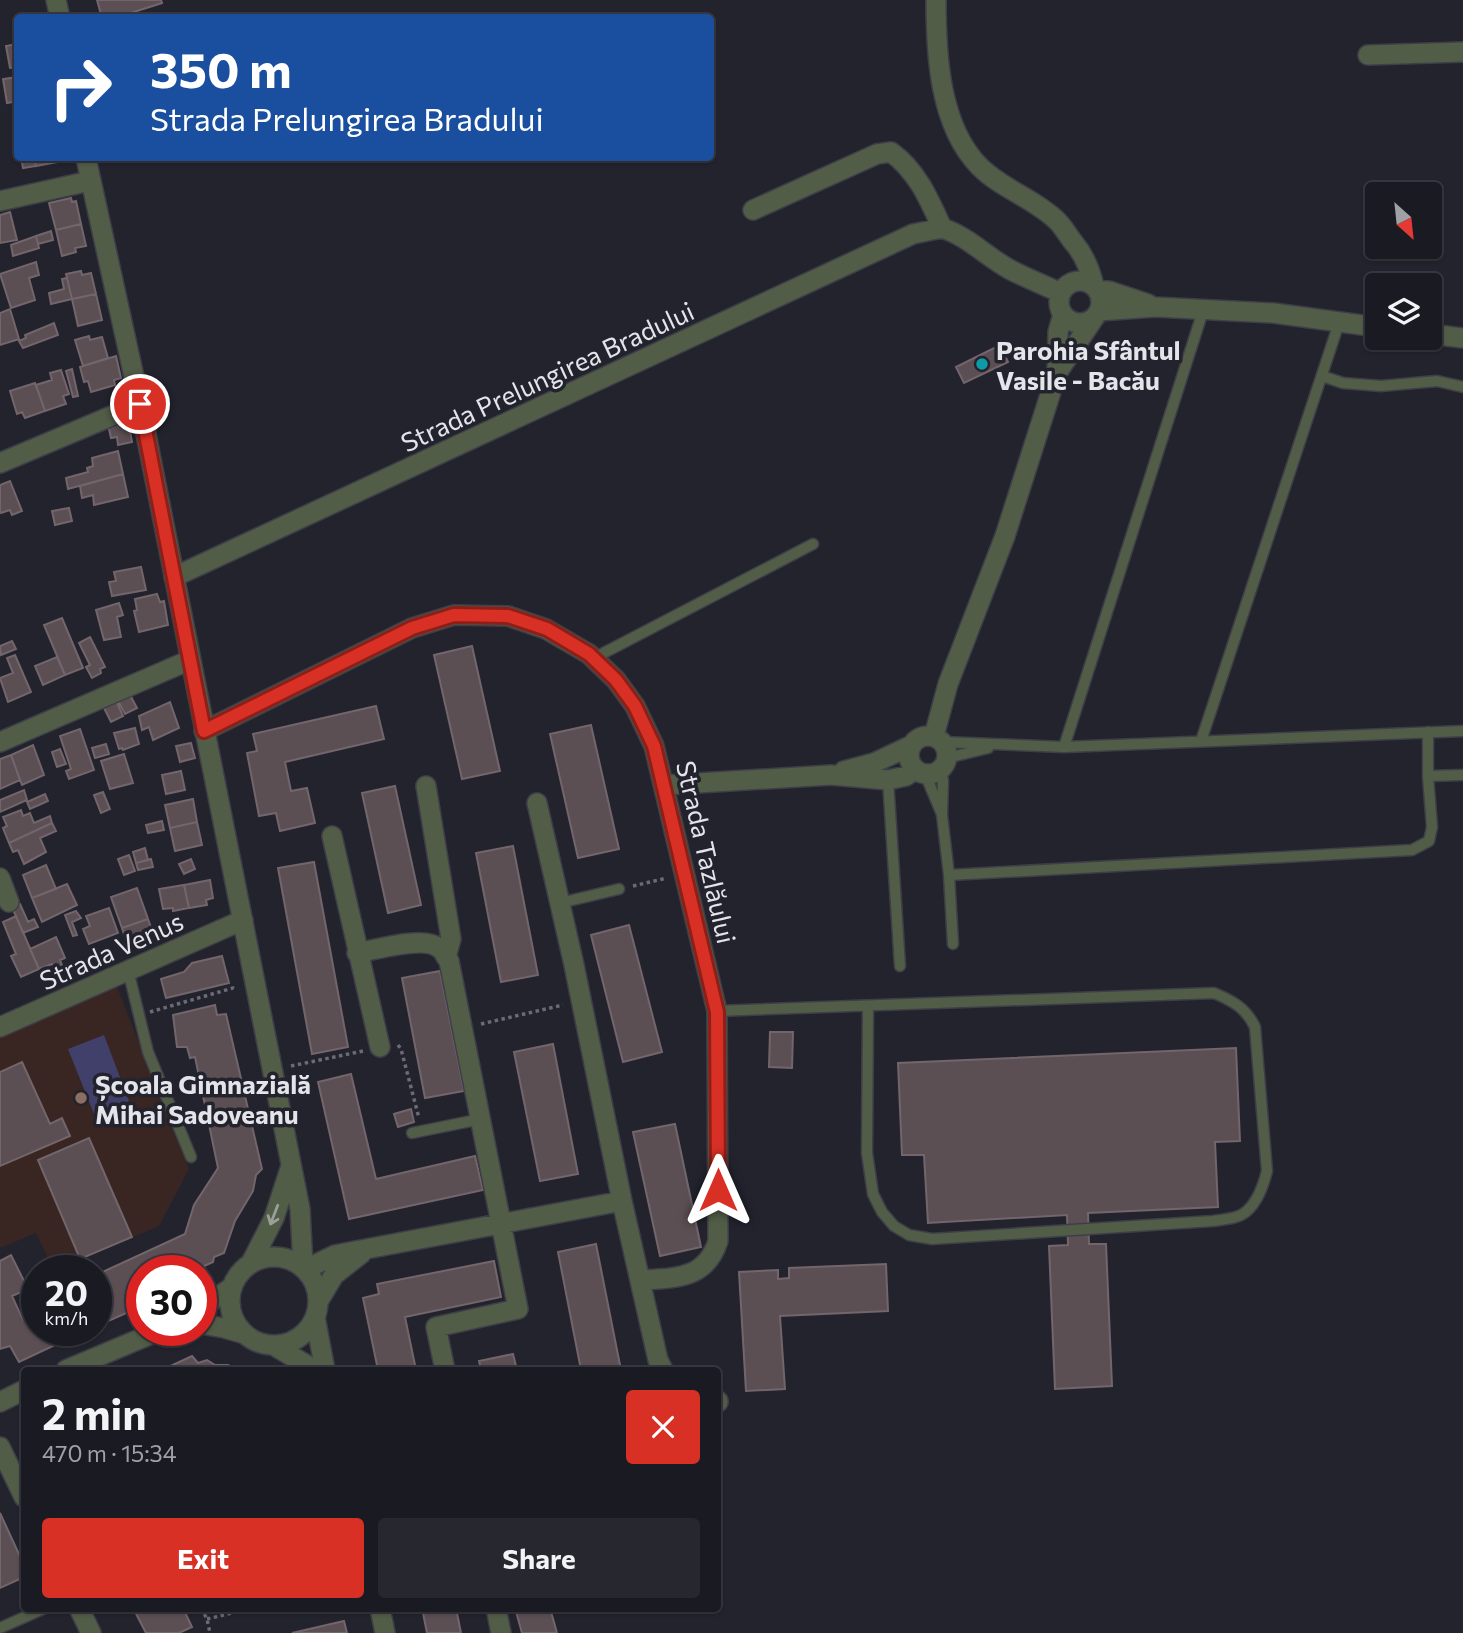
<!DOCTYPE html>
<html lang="en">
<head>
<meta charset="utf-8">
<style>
	body { margin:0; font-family:Commissioner,sans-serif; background:#27272f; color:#f1f3f6; height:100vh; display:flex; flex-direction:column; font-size:26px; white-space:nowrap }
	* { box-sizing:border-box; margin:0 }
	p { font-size:23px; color:#9fa1a5 }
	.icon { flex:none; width:38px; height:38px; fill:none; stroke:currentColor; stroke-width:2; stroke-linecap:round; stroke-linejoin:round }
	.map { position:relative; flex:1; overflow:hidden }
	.panel { position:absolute; left:21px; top:1367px; width:700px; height:245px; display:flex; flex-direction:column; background:#1a1a22; border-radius:7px; box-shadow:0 2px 5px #0004,0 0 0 2px #383840 }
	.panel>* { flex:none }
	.guide { position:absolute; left:14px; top:14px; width:700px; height:147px; border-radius:7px; box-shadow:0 2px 5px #0004,0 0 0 2px #383840; background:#1a4fa0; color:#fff; overflow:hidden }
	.needle { width:46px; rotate:153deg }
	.buttons { position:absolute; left:1365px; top:182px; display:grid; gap:14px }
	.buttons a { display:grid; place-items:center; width:77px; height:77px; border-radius:7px; background:#1a1a22; box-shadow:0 2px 5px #0004,0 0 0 2px #383840; font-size:35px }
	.speed { position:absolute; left:21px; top:1255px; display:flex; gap:14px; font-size:35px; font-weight:700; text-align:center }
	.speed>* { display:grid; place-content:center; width:91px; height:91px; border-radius:50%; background:#1a1a22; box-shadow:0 2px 5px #0004,0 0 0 2px #383840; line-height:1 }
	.speed small { font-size:18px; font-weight:400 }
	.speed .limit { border:10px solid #d22; background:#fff; color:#111 }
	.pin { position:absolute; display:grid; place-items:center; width:60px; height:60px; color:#fff; margin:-30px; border:4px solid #fff; border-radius:50%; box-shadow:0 2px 7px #0007 }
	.me { position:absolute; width:77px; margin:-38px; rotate:0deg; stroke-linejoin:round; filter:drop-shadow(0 0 5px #0008) }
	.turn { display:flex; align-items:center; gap:24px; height:147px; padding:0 21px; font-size:32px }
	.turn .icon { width:91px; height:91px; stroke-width:2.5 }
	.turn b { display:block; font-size:49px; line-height:60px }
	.round { display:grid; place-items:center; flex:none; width:74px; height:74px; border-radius:7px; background:#27272f }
	.summary { display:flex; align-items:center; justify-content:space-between; height:119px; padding:0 21px }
	h1 { font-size:42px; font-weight:700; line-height:52px }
	.cta { display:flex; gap:14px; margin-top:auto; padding:14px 21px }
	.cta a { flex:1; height:80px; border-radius:7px; background:#d93025; color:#fff; font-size:28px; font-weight:700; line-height:80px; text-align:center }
	.cta a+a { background:#27272f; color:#f1f3f6 }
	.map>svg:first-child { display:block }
	.education { fill:#392623 }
	.green { fill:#40406a }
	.building { fill:#5c4f54; stroke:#72656b; stroke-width:2 }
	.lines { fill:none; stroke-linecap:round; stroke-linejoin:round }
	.service-casing { stroke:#3e3e48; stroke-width:13 }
	.minor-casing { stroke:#3e3e48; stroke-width:22 }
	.tertiary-casing { stroke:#3e3e48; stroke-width:22 }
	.path { stroke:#6b6b75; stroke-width:3.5; stroke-dasharray:3.5 3.5; stroke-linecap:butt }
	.service { stroke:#515d47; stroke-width:10 }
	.minor { stroke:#515d47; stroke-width:19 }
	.tertiary { stroke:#515d47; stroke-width:19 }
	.oneway { stroke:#9aa099 }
	.route-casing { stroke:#8d1f18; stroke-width:18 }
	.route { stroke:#d93025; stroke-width:12 }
	.culture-dot { fill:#0f9aa8; stroke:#23232e; stroke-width:2.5 }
	.education-dot { fill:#8d6e63; stroke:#23232e; stroke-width:2.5 }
	.labels { text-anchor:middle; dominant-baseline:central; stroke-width:7; stroke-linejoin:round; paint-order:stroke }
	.poi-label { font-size:26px; font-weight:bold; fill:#e4e4eb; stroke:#23232e; text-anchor:start }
	.street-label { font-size:26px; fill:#e4e4eb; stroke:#23232e }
</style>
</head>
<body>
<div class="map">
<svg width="1463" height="1633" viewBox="0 0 1463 1633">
	<rect width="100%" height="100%" fill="#23232e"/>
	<path class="education" d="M 113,977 L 189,1169 L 159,1226 L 64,1266 L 49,1260 L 36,1233 L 0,1248 L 0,1027 Z"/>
	<path class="green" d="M 104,1035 L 129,1101 L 94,1114 L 68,1049 Z"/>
	<path class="building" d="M 97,0 L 161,0 L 162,3 L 115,18 L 102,18 Z
		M 18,44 L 18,67 L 10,68 L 6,46 Z
		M 18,77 L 18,101 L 7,103 L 3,79 Z
		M 21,158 L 34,158 L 36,166 L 23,168 Z
		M 34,158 L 62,158 L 63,161 L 36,166 Z
		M 71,198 L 72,202 L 76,201 L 81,224 L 56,230 L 49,203 Z
		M 10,212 L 17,240 L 0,243 L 0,215 Z
		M 81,224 L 86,246 L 75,248 L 76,252 L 62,256 L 56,230 Z
		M 51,231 L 53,240 L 38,244 L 36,236 Z
		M 36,236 L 39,248 L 13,256 L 11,245 Z
		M 36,262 L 39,275 L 29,278 L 35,300 L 11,308 L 0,274 Z
		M 81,271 L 82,275 L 91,273 L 96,294 L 72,299 L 66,274 Z
		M 67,278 L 72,299 L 51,304 L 49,293 L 64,289 L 62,279 Z
		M 96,294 L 102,320 L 78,326 L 72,299 Z
		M 10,309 L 19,339 L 0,345 L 0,313 Z
		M 54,323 L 58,335 L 23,348 L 19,341 L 26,338 L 25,335 Z
		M 89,336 L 90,340 L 102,337 L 108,358 L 83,366 L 75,340 Z
		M 1000,345 L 1008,362 L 964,383 L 956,367 Z
		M 116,356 L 121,378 L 114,380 L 115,385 L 91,392 L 88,381 L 84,382 L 80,367 Z
		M 72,369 L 78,396 L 73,397 L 66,371 Z
		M 61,370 L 69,394 L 63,396 L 66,404 L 45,411 L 36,385 L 52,380 L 50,373 Z
		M 35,383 L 45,411 L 25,418 L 22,412 L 17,414 L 10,391 Z
		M 127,414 L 132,442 L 118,445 L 117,437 L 111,438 L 107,420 Z
		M 118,451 L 123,474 L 68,489 L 66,478 L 88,472 L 87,468 L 93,466 L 92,458 Z
		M 123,474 L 128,497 L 94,505 L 93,495 L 82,498 L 80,486 Z
		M 10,481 L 22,511 L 12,515 L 10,510 L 1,513 L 0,511 L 0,485 Z
		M 69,508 L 72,521 L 55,525 L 52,511 Z
		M 141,567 L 146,590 L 112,596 L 109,582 L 116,581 L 114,572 Z
		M 157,594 L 160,602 L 164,601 L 168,625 L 139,632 L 134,611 L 137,610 L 135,599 Z
		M 119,603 L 123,615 L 117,617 L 121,637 L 104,640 L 96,610 Z
		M 62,618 L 83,668 L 65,675 L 44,625 Z
		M 90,637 L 105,667 L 100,669 L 101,673 L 92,678 L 86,667 L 90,665 L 79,643 Z
		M 12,641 L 16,649 L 1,655 L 0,646 Z
		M 472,646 L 500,771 L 462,779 L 434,655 Z
		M 15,655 L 31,692 L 8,702 L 0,678 L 13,673 L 7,658 Z
		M 57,657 L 65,675 L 43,685 L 35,666 Z
		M 128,691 L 137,708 L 125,714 L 116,697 Z
		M 115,698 L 123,716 L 111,722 L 102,704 Z
		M 170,702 L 179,728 L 153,740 L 149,727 L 142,730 L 139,716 Z
		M 376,706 L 384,739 L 285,762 L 291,791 L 307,788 L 315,823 L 280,831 L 276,813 L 259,816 L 247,753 L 257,751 L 253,734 Z
		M 591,725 L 619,849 L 578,858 L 550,734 Z
		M 135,728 L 139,744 L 123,750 L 122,748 L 119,749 L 114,733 Z
		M 80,729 L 94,770 L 69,779 L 66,771 L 71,769 L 60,736 Z
		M 191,743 L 195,758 L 180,762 L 176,746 Z
		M 106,744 L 109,754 L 95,758 L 92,748 Z
		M 33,745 L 44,775 L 22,785 L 11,755 Z
		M 60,749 L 66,764 L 57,767 L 52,752 Z
		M 124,754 L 133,783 L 110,789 L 101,761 Z
		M 11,755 L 20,780 L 0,789 L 0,759 Z
		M 181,771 L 185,790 L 166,794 L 162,775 Z
		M 395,786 L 421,905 L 388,913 L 362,793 Z
		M 24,790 L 27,800 L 0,812 L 0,800 Z
		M 103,792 L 110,809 L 101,813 L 94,795 Z
		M 45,794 L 48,801 L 30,809 L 27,802 Z
		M 193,799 L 197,822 L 170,828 L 165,805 Z
		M 21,810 L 23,816 L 30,813 L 34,823 L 50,816 L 52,823 L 9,843 L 3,828 L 7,826 L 3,817 Z
		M 162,821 L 164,830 L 148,833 L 146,825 Z
		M 197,822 L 202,845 L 175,851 L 170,828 Z
		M 52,823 L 56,831 L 40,838 L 46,852 L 24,864 L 18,850 L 13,852 L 9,843 Z
		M 513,846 L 538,975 L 501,982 L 476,853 Z
		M 145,848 L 148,860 L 136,863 L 133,852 Z
		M 129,855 L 135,871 L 124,875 L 118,859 Z
		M 151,859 L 153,867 L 138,870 L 136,863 Z
		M 191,859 L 195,869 L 184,874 L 179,864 Z
		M 314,862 L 348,1047 L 312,1054 L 278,868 Z
		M 46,865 L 56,889 L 32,898 L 23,875 Z
		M 210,880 L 213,898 L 206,900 L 207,905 L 189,908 L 184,885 Z
		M 67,884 L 77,905 L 42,922 L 32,898 Z
		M 184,885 L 189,908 L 173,911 L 173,908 L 163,909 L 159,889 Z
		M 137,888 L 148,919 L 122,928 L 111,897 Z
		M 20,904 L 28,922 L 34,919 L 38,927 L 23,933 L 12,907 Z
		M 109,908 L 118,933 L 89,944 L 83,929 L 90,926 L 86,916 Z
		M 76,911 L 81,918 L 72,922 L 77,935 L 73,936 L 65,915 Z
		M 16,916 L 39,969 L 21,977 L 11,956 L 16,954 L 3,922 Z
		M 148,919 L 152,930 L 126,940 L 122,928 Z
		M 629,925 L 662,1052 L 623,1062 L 591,935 Z
		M 56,937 L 65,958 L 60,960 L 62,965 L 54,969 L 52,964 L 39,969 L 30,949 Z
		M 222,956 L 229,983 L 166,998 L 161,979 L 184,972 L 192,963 Z
		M 440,971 L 464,1091 L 425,1098 L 402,978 Z
		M 215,1005 L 217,1015 L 226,1014 L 262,1169 L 256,1175 L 253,1191 L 235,1221 L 224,1253 L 214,1257 L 213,1262 L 204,1266 L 208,1276 L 201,1279 L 201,1270 L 142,1270 L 142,1306 L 104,1323 L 98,1320 L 96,1315 L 96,1275 L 185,1234 L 194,1205 L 218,1168 L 195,1057 L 190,1058 L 187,1047 L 177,1047 L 173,1015 Z
		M 770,1032 L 793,1032 L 792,1068 L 769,1067 Z
		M 553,1044 L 578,1174 L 540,1181 L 514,1052 Z
		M 1236,1048 L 1240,1141 L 1215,1142 L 1218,1207 L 1088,1213 L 1089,1244 L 1106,1244 L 1112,1386 L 1055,1389 L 1049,1246 L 1068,1245 L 1067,1215 L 928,1223 L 924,1155 L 902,1155 L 898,1063 Z
		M 22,1062 L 50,1124 L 62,1118 L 70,1136 L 0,1166 L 0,1072 Z
		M 351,1074 L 376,1179 L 475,1156 L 483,1190 L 349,1219 L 318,1082 Z
		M 411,1109 L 414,1122 L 398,1127 L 394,1114 Z
		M 675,1124 L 701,1247 L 660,1256 L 633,1132 Z
		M 89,1138 L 132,1237 L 80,1259 L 38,1160 Z
		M 596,1244 L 621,1370 L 581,1370 L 558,1252 Z
		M 11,1255 L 28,1289 L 12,1296 L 23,1320 L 37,1313 L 37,1330 L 47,1330 L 55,1345 L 19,1362 L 10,1346 L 0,1349 L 0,1261 Z
		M 494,1261 L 501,1297 L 405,1317 L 416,1370 L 378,1370 L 363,1298 L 379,1294 L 377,1284 Z
		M 886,1264 L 888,1311 L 780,1316 L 785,1389 L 746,1391 L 739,1272 L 778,1270 L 778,1279 L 789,1278 L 789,1268 Z
		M 513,1354 L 517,1370 L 481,1370 L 479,1361 Z
		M 192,1356 L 198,1363 L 207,1360 L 215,1365 L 228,1365 L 239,1370 L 162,1370 Z
		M 0,1513 L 24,1565 L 24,1577 L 0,1588 Z
		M 133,1608 L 183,1608 L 192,1627 L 179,1633 L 146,1633 Z
		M 422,1608 L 456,1608 L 461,1633 L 427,1633 Z
		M 515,1608 L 550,1608 L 557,1633 L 522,1633 Z
		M 344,1621 L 347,1633 L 292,1633 Z"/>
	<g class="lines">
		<g class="service-casing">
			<path id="service" d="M 1322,376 L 1343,383 L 1381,386 L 1437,381 L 1463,387
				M 594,658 L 813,544
				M 1201,741 L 1339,323
				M 943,742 L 1064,747 L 1463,731
				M 1064,747 L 1203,311
				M 947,758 L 988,748
				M 941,770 L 943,781 L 942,815 L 949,875 L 1412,850 L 1429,841 L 1432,827 L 1428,776 L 1428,732
				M 925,774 L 941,812
				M 1428,776 L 1463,775
				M 888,780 L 900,966
				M 949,875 L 953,944
				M 560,903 L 619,889
				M 128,970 L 148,1052 L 191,1157
				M 717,1011 L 1214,993 C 1233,1001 1246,1008 1255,1027 L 1267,1171 C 1263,1187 1254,1212 1236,1217 C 1229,1219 1220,1220 1213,1221 L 932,1239 L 909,1235 L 894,1226 L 882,1212 L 873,1194 L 867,1153 L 868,1006
				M 412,1133 L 481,1119
				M 0,1628 L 45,1608"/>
		</g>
		<g class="minor-casing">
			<path id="minor" d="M 936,0 C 936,53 939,126 980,167 C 1001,188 1032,198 1054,218 C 1063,225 1067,235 1074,243 C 1085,256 1090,269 1094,286
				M 1368,55 L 1463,52
				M 0,201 L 90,181
				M 753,210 L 877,154 L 891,152 C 917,171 929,199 942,228
				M 942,228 C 967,236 986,256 1009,269 C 1026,278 1044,285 1061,293
				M1059 302a21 21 0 1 1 42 0a21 21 0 1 1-42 0Z
				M 1098,291 L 1109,291 L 1148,304
				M 1099,311 L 1155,307 L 1273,313 L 1377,327
				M 1430,334 L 1463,338
				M 1057,372 L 1058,332 L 1063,314
				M 0,463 L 140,404
				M 174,577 L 913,234 L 942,228
				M 204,731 L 412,628 L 454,615 L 508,616 L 546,629 L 589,654 L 616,680 L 635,706 L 654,746 L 717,1011 L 718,1241 C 706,1279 676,1278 641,1280
				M909 755a19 19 0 1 1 38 0a19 19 0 1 1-38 0Z
				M 934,736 L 948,684 L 1005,536 L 1057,373 L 1094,318
				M 0,742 L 190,660
				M 844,771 L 874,763 L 912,745
				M 665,785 L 831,775 L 888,780 L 906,776 L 915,769
				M 426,786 L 451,939 L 446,957
				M 537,803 L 574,965 L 622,1201 L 658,1360 L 663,1370
				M 332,836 L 380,1047
				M 0,878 L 9,902
				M 357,953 C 376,950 424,935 439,948 C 443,950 446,957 449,961 L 518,1309 L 436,1327 L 445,1370
				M 0,1027 L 243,920
				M 306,1269 L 335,1255 L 350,1252 L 622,1201
				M 319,1300 L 334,1275 L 362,1253
				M 718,1401 L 718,1402
				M 0,1447 L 24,1497
				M 79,1608 L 91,1633
				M 496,1608 L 501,1633"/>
		</g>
		<g class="tertiary-casing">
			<path id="tertiary" d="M 56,0 L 60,18
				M 86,158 L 140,404 L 300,1209 L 303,1266
				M230 1301a44 44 0 1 1 88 0a44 44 0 1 1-88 0Z
				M 251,1263 L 274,1218 L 291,1166
				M 201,1308 L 232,1287
				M 315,1317 L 325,1370
				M 201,1324 L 224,1328 L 245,1334
				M 273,1345 L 315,1370
				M 66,1370 L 161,1330
				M 0,1402 L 24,1390
				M 380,1608 L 385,1633"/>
		</g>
		<path class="path" d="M 633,886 L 667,878
			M 150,1012 L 233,988 L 237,990
			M 481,1024 L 563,1005
			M 398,1045 L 401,1049 L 419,1118
			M 291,1066 L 363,1051
			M 201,1608 L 207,1619 L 210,1633
			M 207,1619 L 252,1608"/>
		<use href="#service" class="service"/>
		<use href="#minor" class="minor"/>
		<use href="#tertiary" class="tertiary"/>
	</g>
	<defs><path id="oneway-shaft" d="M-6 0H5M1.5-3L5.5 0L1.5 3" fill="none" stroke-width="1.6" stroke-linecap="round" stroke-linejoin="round" transform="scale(1.75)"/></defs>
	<use class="oneway" href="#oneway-shaft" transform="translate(274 1215) rotate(111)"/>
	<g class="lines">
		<g class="route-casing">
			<path id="route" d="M 140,404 L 204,731 L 412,628 L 454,615 L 508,616 L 547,629 L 589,654 L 616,680 L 635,706 L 654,746 L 717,1012 L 718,1190"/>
		</g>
		<use href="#route" class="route"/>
	</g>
	<circle class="culture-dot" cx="982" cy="364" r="7"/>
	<circle class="education-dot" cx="81" cy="1098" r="7"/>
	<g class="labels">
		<g class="poi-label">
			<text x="996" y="349">Parohia Sfântul<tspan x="996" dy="30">Vasile - Bacău</tspan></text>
			<text x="95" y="1083">Școala Gimnazială<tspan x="95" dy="30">Mihai Sadoveanu</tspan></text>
		</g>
		<g class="street-label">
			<text transform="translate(547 376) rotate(-25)">Strada Prelungirea Bradului</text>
			<text transform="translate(707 852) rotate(77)">Strada Tazlăului</text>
			<text transform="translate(111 950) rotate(-24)">Strada Venus</text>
		</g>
	</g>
</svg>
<div class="buttons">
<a><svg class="needle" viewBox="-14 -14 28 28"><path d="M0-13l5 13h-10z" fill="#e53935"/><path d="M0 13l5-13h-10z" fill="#9fa1a5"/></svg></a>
<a><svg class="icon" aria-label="layers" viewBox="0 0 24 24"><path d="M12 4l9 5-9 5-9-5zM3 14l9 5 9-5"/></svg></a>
</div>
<div class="speed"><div>20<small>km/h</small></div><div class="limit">30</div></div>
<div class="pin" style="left:140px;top:404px;background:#d93025"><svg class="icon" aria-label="arrive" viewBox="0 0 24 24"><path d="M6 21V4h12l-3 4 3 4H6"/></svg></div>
<svg class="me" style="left:718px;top:1190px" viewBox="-20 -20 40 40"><path d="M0-17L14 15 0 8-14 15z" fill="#d93025" stroke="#fff" stroke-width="4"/></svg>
<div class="guide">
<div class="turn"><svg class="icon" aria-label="right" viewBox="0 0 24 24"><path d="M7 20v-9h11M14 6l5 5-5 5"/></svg><div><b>350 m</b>Strada Prelungirea Bradului</div></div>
</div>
<section class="panel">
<div class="summary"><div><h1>2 min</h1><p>470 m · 15:34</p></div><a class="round" style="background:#d93025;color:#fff"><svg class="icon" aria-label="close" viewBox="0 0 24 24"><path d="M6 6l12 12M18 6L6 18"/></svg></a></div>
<div class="cta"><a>Exit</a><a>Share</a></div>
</section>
</div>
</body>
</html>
